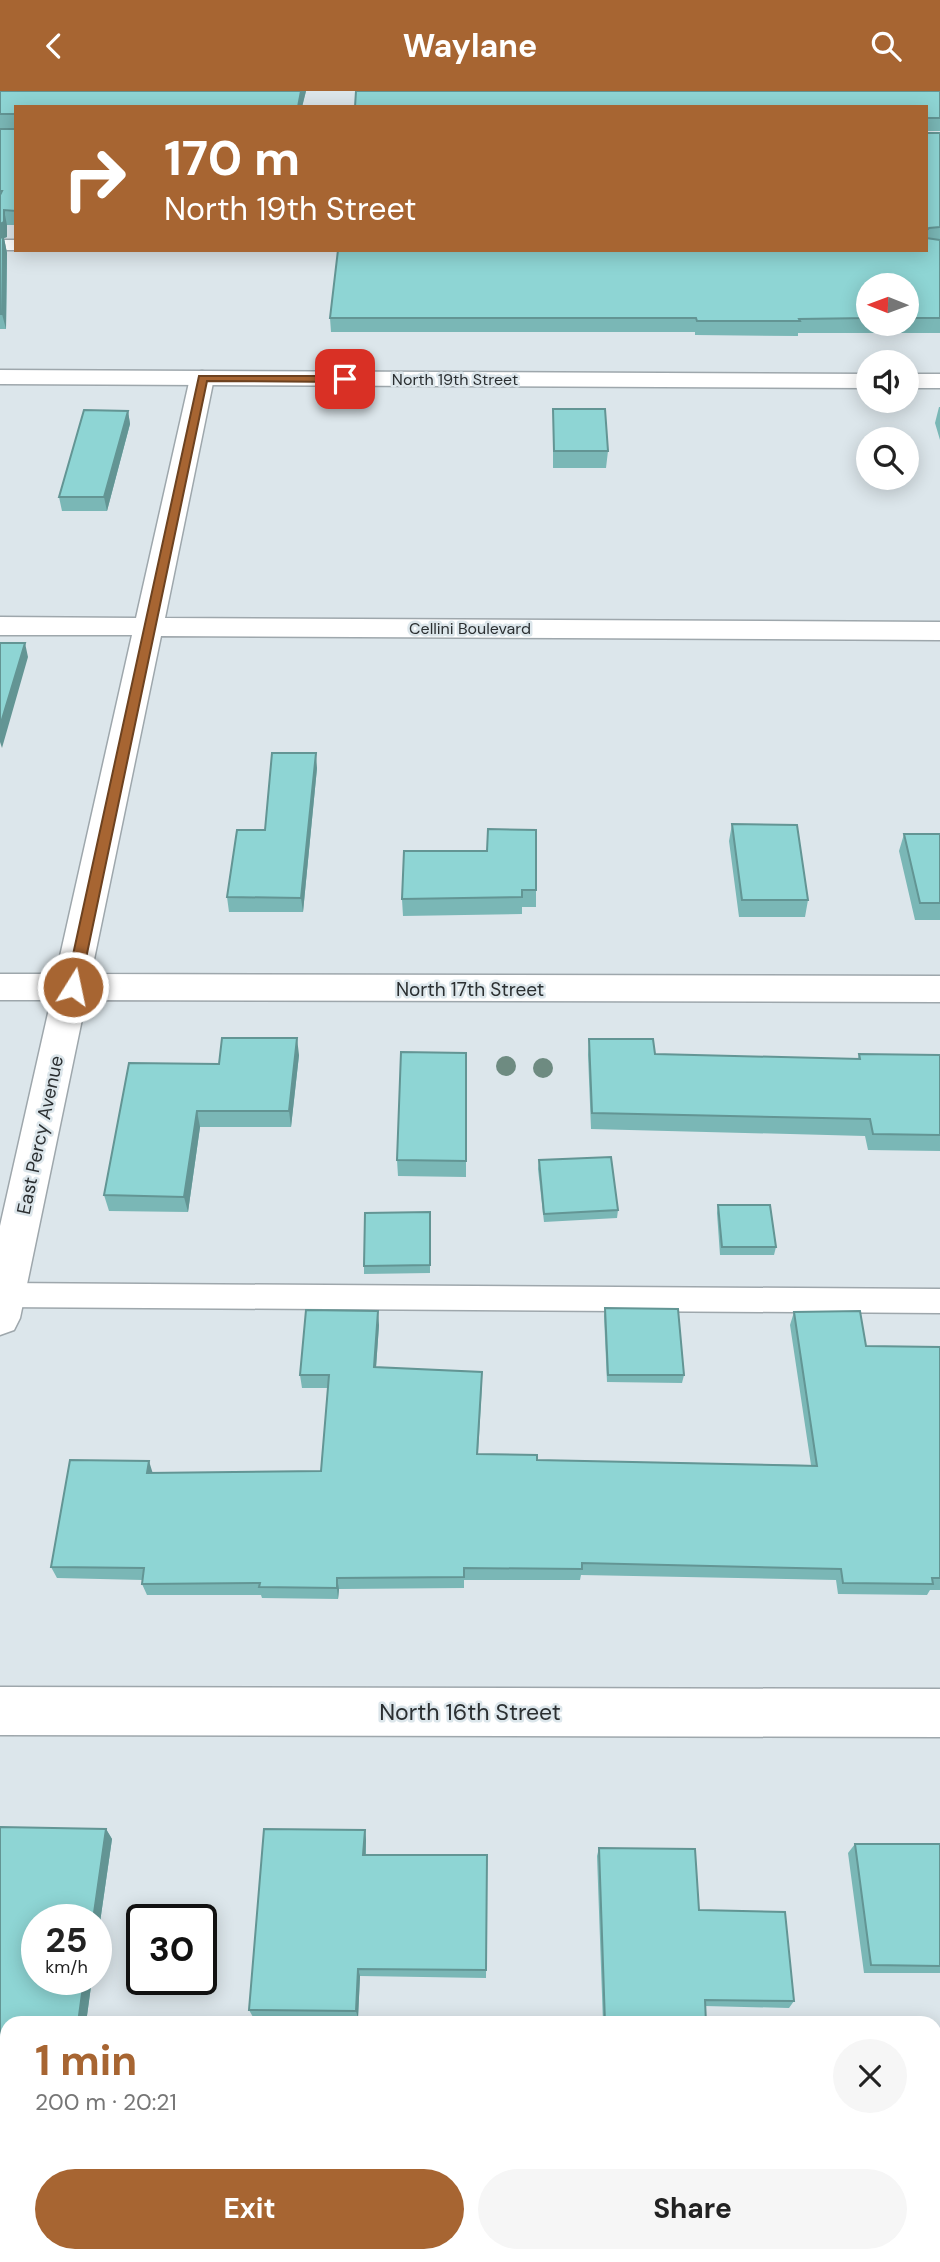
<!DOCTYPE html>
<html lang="en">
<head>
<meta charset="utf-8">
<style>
	body { margin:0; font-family:"DM Sans",sans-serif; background:#f6f6f6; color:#222; height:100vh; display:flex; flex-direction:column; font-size:26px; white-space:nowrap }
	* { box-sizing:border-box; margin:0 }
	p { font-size:23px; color:#767676 }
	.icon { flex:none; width:38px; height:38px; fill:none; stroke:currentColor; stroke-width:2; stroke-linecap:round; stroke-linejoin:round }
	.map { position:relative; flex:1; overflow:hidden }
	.panel { position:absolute; left:0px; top:1925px; width:942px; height:247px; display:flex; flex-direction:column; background:#fff; border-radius:21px 21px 0 0; box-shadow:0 4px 18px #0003 }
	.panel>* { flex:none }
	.top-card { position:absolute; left:14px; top:14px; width:914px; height:147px; border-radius:0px; box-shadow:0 4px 18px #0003; background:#a76532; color:#fff; overflow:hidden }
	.needle { width:46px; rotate:271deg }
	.controls { position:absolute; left:856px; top:182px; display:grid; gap:14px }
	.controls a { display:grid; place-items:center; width:63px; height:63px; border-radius:50%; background:#fff; box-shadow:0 4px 18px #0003; font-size:35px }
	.speed { position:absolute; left:21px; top:1813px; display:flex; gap:14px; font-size:35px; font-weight:700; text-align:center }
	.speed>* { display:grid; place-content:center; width:91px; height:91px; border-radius:50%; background:#fff; box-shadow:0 4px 18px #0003; line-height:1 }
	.speed small { font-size:18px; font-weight:400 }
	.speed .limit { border:4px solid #111; border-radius:10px; background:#fff; color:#111 }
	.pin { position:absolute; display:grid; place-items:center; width:60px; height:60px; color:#fff; margin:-30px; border-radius:14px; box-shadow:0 4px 10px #0006 }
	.me { position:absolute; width:77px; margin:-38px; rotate:10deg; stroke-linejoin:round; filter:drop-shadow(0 0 5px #0008) }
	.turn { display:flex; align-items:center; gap:24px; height:147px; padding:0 35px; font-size:32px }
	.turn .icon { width:91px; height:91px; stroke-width:2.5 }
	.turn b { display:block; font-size:49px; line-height:60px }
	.round { display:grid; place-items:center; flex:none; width:74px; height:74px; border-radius:37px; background:#f6f6f6 }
	.overview { display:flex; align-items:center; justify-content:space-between; height:119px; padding:0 35px }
	h1 { font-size:42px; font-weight:700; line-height:52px; color:#a76532 }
	.cta { display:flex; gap:14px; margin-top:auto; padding:14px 35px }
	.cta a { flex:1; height:80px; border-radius:42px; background:#a76532; color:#fff; font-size:28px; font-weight:700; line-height:80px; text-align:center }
	.cta a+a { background:#f6f6f6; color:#222 }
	header { display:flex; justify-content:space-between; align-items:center; height:91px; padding:0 35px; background:#a76532; color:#fff; font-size:32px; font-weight:700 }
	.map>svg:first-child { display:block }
	.built { fill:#cbdce5 }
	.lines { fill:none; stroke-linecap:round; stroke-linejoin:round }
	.lane-casing { stroke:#9ea7ac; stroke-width:3 }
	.street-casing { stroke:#9ea7ac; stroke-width:3 }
	.secondary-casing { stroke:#9ea7ac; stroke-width:3 }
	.lane { fill:#fff; fill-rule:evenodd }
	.street { fill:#fff; fill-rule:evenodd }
	.secondary { fill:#fff; fill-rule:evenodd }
	.tree { fill:#6e8b81 }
	.wall { fill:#7ab7b6; fill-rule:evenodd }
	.shaded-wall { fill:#639594 }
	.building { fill:#8ed5d4; stroke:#639594; stroke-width:2 }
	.route { fill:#a76532; stroke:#6d4220; stroke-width:2 }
	.labels { text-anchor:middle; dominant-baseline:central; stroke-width:5; stroke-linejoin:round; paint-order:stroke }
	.far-street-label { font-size:16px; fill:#2b2f31; stroke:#dce6eb }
	.street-label { font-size:19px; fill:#2b2f31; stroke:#dce6eb }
	.near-street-label { font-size:23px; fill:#2b2f31; stroke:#dce6eb }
</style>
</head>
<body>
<header><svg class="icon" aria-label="back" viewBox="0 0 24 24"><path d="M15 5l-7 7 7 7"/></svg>Waylane<svg class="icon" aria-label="search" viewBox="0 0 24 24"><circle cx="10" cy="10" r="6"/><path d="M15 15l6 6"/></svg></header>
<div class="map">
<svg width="940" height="2171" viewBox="0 0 940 2171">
	<rect width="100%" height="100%" fill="#dce6eb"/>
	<path class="built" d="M 935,2138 L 940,2139 L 940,2171 L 622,2171 L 622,2165 L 934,2165 Z"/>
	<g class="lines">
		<g class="lane-casing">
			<path id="lane" d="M 0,149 L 16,149 L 16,159 L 0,159 Z
				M 0,1192 L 940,1198 L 940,1222 L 0,1216 Z"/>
		</g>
		<g class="street-casing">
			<path id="street" d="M 202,280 L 211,282 L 214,287 L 165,527 L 940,531 L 940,549 L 161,545 L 91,883 L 940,885 L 940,911 L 86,909 L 20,1227 L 14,1239 L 0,1244 L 0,1135 L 51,909 L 0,909 L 0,883 L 56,883 L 132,544 L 0,544 L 0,526 L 136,527 L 190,287 L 193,282 Z
				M 0,1596 L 940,1598 L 940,1646 L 0,1644 Z"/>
		</g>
		<g class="secondary-casing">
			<path id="secondary" d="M 0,279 L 868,283 L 868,297 L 0,293 Z
				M 906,283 L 940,283 L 940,297 L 906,297 Z"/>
		</g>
		<use href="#lane" class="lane"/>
		<use href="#street" class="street"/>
		<use href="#secondary" class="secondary"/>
	</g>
	<g class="tree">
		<circle cx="506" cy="975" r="10"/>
		<circle cx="543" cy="977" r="10"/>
	</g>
	<path class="wall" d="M 0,0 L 306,0 L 302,16 L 16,16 L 16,134 L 7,134 L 7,146 L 4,147 L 7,162 L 6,238 L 0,238 L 0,38 L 15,38 L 15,37 L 0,37 Z
		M 940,0 L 940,40 L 927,40 L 927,42 L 940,42 L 940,242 L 798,242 L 798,245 L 695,244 L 695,241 L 331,241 L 330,227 L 926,16 ZM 868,194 L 906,194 L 906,233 L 868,233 Z
		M 939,316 L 940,316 L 940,349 L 935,332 Z
		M 553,318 L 608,360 L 606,377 L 553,377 Z
		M 128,320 L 130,333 L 107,420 L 62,420 L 59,406 Z
		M 317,677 L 303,821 L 229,821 L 227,806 L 265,739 Z
		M 732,733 L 808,809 L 805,826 L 739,826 L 729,750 Z
		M 904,743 L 940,743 L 940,829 L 915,829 L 899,760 Z
		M 404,760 L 536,799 L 536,816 L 522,816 L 522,823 L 403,825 L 402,808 Z
		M 589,948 L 655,963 L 858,968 L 859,963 L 940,964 L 940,1060 L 868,1059 L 865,1045 L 591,1038 L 588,964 Z
		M 466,962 L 466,1086 L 398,1085 L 397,1069 Z
		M 299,964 L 291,1036 L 200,1036 L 188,1121 L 109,1120 L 104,1104 L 219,973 Z
		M 539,1069 L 618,1119 L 617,1127 L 544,1131 L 538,1078 Z
		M 718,1114 L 776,1156 L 774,1164 L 720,1164 L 717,1122 Z
		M 430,1121 L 430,1182 L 364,1183 L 364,1175 Z
		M 605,1217 L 684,1284 L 682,1292 L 607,1291 L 604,1225 Z
		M 794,1221 L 866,1255 L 940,1256 L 940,1499 L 930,1499 L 927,1504 L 838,1503 L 836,1489 L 581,1484 L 580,1489 L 464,1489 L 464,1497 L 339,1498 L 338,1508 L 262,1507 L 261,1504 L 147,1504 L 142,1493 L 143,1489 L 57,1487 L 51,1476 L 153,1382 L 321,1380 L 328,1297 L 302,1297 L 300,1284 L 379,1234 L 376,1277 L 482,1294 L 478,1363 L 537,1369 L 811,1374 L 790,1234 Z
		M 0,1736 L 106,1738 L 112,1748 L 96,1859 L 96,1829 L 37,1888 L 92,1888 L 86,1932 L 7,1932 L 7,1949 L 0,1948 Z
		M 365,1739 L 366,1749 L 366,1764 L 487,1764 L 486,1887 L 360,1885 L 358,1927 L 253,1926 L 249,1919 Z
		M 855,1753 L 940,1753 L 940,1882 L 864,1882 L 848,1762 Z
		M 599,1757 L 699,1819 L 794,1910 L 789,1917 L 705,1915 L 706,1932 L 603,1932 L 597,1765 Z"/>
	<path class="shaded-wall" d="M 301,0 L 306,0 L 302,16 L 298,16 Z
		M 4,119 L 7,134 L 7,146 L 4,147 L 7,162 L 6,238 L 2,223 L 0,148 L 0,133 Z
		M 128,320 L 130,333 L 107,420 L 104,406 Z
		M 25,552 L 28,566 L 2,657 L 0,651 L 0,635 Z
		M 316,662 L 317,677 L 303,821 L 301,807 Z
		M 297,947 L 299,964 L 291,1036 L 289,1020 Z
		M 197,1020 L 200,1036 L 188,1121 L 184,1106 Z
		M 378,1220 L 379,1234 L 375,1290 L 374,1276 Z
		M 149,1370 L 153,1383 L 147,1382 Z
		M 337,1487 L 339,1498 L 338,1508 L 337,1497 Z
		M 106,1738 L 112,1748 L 96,1859 L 96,1829 L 93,1829 Z
		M 365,1739 L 366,1749 L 365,1774 L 363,1764 Z
		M 358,1878 L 360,1885 L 358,1927 L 356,1920 Z
		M 84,1888 L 92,1888 L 86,1932 L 78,1932 Z"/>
	<path class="building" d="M 0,0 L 301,0 L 298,16 L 16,16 L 16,120 L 4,119 L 4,131 L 0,133 L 0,104 L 2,100 L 0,100 L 0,38 L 15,38 L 15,23 L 0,23 Z
		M 356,0 L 940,0 L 940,27 L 927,27 L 927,42 L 940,42 L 940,136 L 929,137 L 926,140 L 926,16 L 355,16 Z
		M 0,146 L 3,147 L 2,223 L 0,223 Z
		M 926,147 L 940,149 L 940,227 L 906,227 L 906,194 L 868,194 L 868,227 L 799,228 L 800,230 L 697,230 L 696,227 L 330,227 L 338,159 L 926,159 Z
		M 553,318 L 605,318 L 608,360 L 554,360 Z
		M 84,319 L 128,320 L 104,406 L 59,406 Z
		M 0,552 L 25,552 L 0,635 Z
		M 272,662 L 316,662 L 301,807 L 227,806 L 237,739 L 265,739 Z
		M 732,733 L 797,734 L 808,809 L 742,809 Z
		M 488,738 L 536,739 L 536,799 L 522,799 L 522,806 L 402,808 L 404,760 L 487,760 Z
		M 904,743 L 940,743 L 940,812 L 920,812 Z
		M 222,947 L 297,947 L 289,1020 L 197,1020 L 184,1106 L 104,1104 L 129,972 L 219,973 Z
		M 589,948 L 653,948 L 655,963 L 860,968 L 859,963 L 940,964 L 940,1044 L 873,1043 L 870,1028 L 592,1022 Z
		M 401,961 L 466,962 L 466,1070 L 397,1069 Z
		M 611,1066 L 618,1119 L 544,1123 L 539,1069 Z
		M 718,1114 L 770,1114 L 776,1156 L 722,1156 Z
		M 430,1121 L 430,1174 L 364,1175 L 365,1122 Z
		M 605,1217 L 678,1218 L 684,1284 L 608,1284 Z
		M 306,1219 L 378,1220 L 374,1276 L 482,1281 L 477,1363 L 537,1364 L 537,1369 L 817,1375 L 794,1221 L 860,1220 L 866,1255 L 940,1256 L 940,1487 L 932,1487 L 933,1493 L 843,1492 L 841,1478 L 582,1472 L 582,1478 L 464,1477 L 464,1486 L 337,1487 L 337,1497 L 259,1496 L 260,1492 L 142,1493 L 144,1477 L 51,1476 L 70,1369 L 149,1370 L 147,1382 L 321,1380 L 329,1284 L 300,1284 Z
		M 0,1736 L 106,1738 L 93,1829 L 37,1829 L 37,1888 L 84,1888 L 78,1932 L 7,1932 L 7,1942 L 0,1942 Z
		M 264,1738 L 365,1739 L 363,1764 L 487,1764 L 486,1879 L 358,1878 L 356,1920 L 249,1919 Z
		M 855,1753 L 940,1753 L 940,1875 L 871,1874 Z
		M 599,1757 L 695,1758 L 699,1819 L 785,1821 L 794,1910 L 705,1909 L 706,1932 L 605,1932 Z
		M 0,2028 L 7,2028 L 7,2136 L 0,2136 Z
		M 0,2166 L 143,2168 L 142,2171 L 0,2171 Z"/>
	<path class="route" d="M 199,285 L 345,285 L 350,288 L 345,291 L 207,290 L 80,896 L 73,902 L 66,896 Z"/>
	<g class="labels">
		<g class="far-street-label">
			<text x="455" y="288">North 19th Street</text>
			<text x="470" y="537">Cellini Boulevard</text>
		</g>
		<g class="street-label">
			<text x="470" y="898">North 17th Street</text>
			<text transform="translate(40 1044) rotate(-78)">East Percy Avenue</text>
		</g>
		<g class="near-street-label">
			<text x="470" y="1621">North 16th Street</text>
		</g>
	</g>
</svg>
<div class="controls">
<a><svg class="needle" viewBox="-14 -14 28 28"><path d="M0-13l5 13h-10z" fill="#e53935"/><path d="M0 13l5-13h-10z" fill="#767676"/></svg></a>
<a><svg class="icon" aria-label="sound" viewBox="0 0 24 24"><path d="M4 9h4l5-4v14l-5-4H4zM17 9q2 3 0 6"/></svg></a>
<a><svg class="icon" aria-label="search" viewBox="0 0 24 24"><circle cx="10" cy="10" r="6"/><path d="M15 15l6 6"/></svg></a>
</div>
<div class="speed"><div>25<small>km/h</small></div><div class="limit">30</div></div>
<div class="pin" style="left:345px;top:288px;background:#d93025"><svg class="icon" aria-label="arrive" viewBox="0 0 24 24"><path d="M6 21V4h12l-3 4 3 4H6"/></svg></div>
<svg class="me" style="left:73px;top:896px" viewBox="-20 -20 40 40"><circle r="17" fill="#a76532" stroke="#fff" stroke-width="3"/><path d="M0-11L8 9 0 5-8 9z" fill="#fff"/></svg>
<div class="top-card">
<div class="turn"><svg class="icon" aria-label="right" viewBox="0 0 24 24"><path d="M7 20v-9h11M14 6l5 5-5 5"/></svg><div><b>170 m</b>North 19th Street</div></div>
</div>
<section class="panel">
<div class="overview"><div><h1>1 min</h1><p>200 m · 20:21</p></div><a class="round"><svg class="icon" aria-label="close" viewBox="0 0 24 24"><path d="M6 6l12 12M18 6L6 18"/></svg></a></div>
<div class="cta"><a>Exit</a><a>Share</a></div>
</section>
</div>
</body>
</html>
